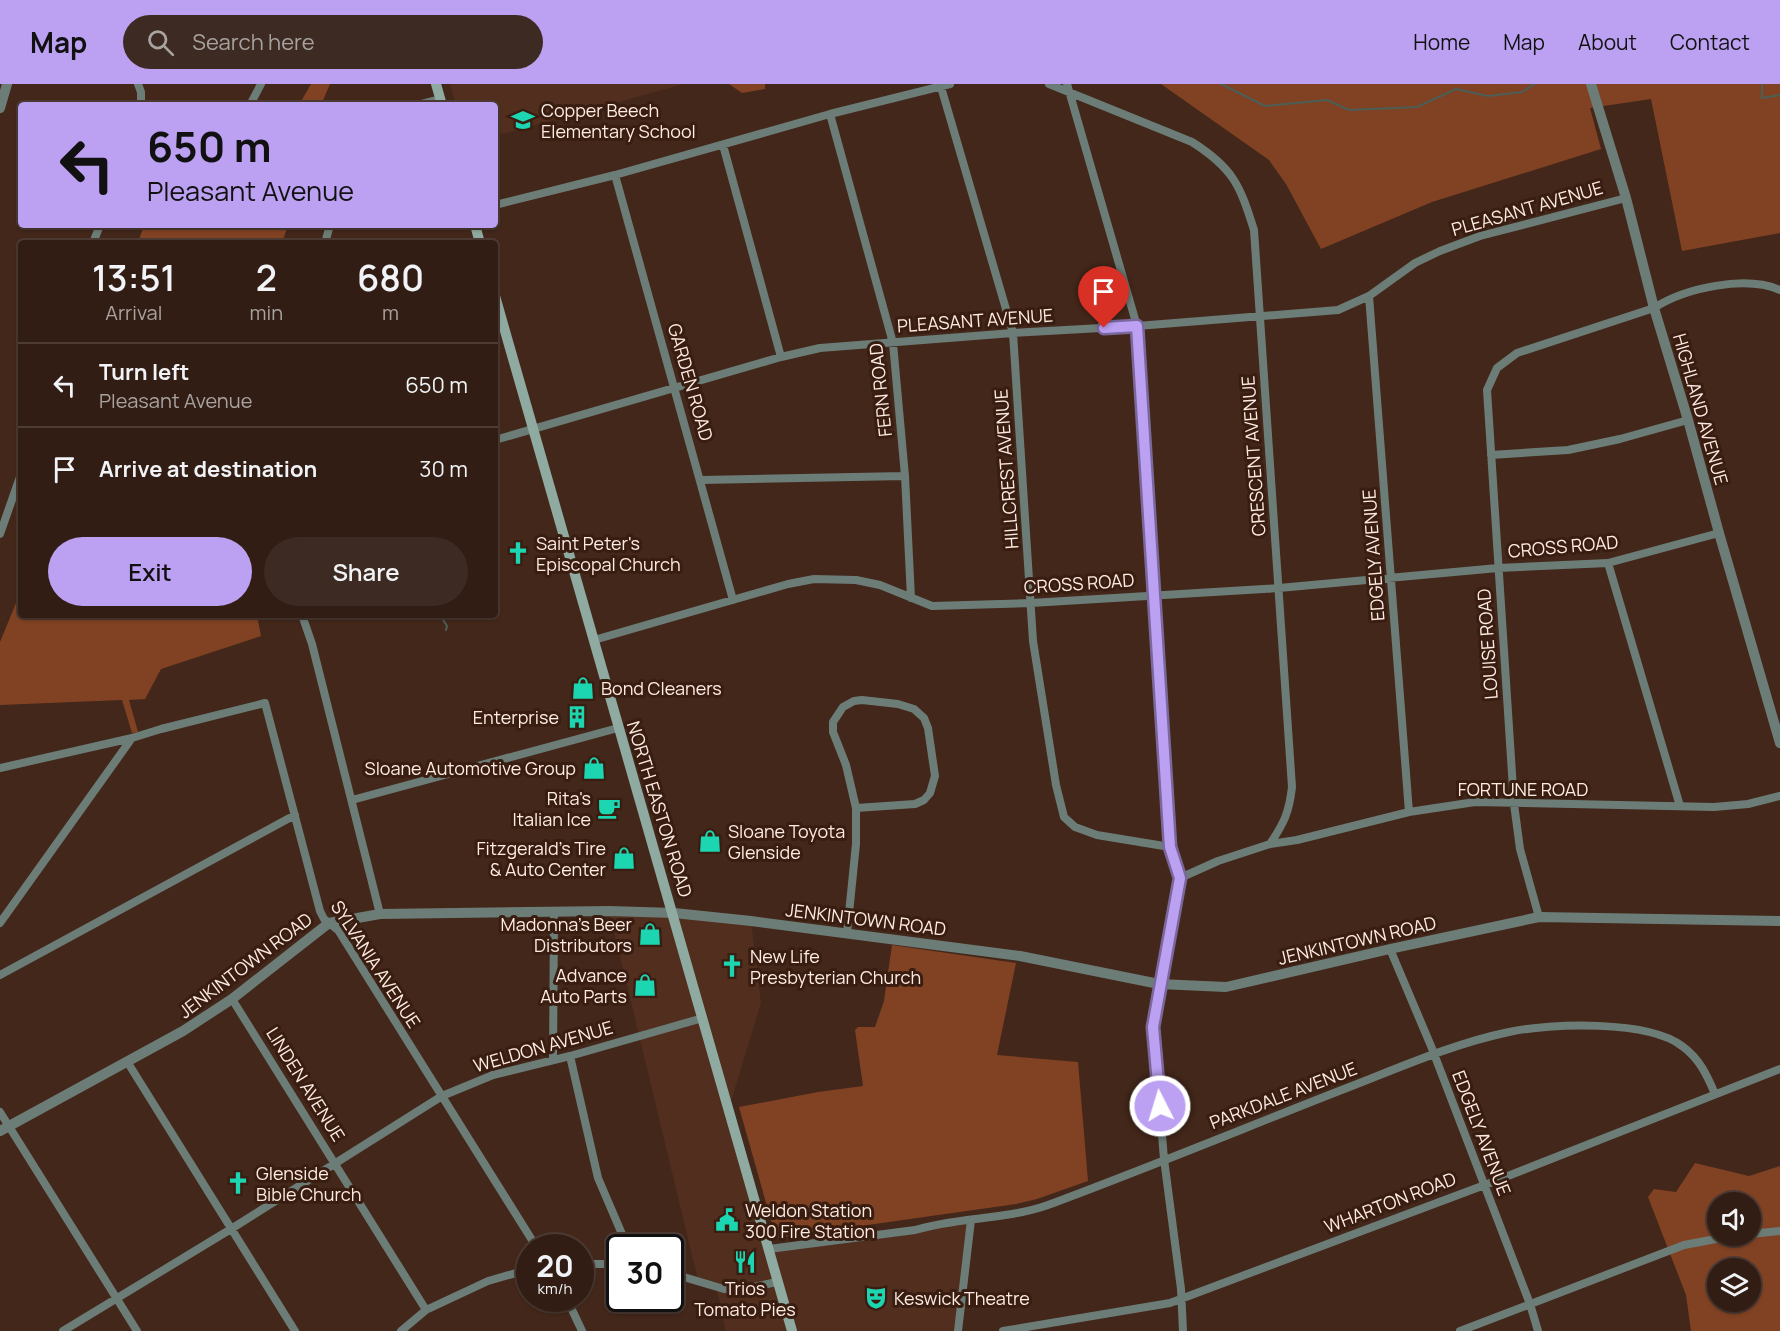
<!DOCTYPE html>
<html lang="en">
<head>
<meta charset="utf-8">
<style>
	body { margin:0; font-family:Manrope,sans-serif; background:#3d2a22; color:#f1f3f6; height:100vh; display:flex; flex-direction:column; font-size:22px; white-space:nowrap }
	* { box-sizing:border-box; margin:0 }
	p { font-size:20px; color:#a8a2a0 }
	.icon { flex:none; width:33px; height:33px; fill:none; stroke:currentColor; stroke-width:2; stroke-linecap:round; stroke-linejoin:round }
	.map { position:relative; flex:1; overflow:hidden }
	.panel { position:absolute; left:18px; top:156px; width:480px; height:378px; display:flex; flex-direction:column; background:#321d14; border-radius:6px; box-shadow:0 2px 4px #0004,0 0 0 2px #4d3b34 }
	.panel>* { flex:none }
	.hud { position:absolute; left:18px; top:18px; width:480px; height:126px; border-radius:6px; box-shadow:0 2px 4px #0004,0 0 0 2px #4d3b34; background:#bca0f2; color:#111; overflow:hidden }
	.tools { position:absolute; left:1707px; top:1108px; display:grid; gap:12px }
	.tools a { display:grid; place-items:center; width:54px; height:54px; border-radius:50%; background:#321d14; box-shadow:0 2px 4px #0004,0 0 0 2px #4d3b34; font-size:30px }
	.speed { position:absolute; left:516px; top:1150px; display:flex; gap:12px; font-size:30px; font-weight:700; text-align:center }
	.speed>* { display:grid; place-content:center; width:78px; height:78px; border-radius:50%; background:#321d14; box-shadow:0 2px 4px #0004,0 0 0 2px #4d3b34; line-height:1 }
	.speed small { font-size:15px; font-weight:400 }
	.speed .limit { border:3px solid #111; border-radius:9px; background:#fff; color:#111 }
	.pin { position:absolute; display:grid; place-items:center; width:51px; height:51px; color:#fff; margin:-62px -26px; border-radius:50% 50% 50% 0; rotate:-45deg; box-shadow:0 0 6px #0007 }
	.pin .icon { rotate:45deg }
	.me { position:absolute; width:66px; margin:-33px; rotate:355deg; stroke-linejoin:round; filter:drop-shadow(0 0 4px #0008) }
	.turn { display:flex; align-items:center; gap:21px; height:126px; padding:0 30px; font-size:27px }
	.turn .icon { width:78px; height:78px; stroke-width:2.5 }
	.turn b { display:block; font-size:42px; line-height:51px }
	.eta { display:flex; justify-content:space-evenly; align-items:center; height:102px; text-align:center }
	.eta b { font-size:36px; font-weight:600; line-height:42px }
	.button { display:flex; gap:12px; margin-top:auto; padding:12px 30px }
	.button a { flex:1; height:69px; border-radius:36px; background:#bca0f2; color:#111; font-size:24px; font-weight:600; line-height:69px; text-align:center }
	.button a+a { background:#3d2a22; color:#f1f3f6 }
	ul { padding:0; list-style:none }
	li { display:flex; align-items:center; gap:18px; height:84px; padding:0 30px; border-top:2px solid #4d3b34 }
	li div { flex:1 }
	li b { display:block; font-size:22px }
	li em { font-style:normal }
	header { display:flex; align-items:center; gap:36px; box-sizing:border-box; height:84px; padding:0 30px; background:#bca0f2; color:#111 }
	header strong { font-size:28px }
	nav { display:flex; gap:33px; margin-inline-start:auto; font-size:21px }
	.search { width:420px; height:54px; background:#3d2a22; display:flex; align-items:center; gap:15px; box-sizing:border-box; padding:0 21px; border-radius:33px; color:#a8a2a0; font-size:22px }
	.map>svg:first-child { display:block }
	.built { fill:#512e1e }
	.green { fill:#804223; fill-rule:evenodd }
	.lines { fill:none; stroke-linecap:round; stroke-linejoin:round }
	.stream { stroke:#4c5e56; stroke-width:2 }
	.minor { stroke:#6c7d78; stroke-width:8 }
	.tertiary { stroke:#6c7d78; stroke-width:10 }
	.secondary { stroke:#8eaaa1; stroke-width:10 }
	.route-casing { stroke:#7a689d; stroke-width:15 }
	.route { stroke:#bca0f2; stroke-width:10 }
	.labels { text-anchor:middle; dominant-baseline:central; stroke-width:6; stroke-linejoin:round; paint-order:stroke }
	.poi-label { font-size:18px; fill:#feebe3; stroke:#381d10; text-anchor:start }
	.street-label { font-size:18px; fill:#feebe3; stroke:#381d10 }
</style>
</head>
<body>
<header>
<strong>Map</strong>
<div class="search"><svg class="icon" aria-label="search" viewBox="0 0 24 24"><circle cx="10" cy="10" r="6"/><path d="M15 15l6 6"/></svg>Search here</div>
<nav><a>Home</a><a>Map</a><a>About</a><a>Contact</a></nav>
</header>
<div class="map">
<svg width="1780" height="1247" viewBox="0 0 1780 1247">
	<rect width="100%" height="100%" fill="#43271a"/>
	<path class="built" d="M 450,0 L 684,0 L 495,52 L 495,21 L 456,21 Z
		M 609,827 L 751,837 L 761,919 L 729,1024 L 768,1164 L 971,1136 L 958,1247 L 726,1247 L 716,1202 L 698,1196 Z"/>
	<path class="green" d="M 311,0 L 330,0 L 321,21 L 299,21 Z
		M 729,0 L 765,0 L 765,5 L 742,9 Z
		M 1161,0 L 1780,0 L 1780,149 L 1682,167 L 1651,15 L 1590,24 L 1601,65 L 1432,118 L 1321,165 L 1286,100 L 1269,76 Z
		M 144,141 L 288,141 L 282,159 L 138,159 Z
		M 21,507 L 21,531 L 257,531 L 261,552 L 161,585 L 145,615 L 129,616 L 138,648 L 132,649 L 122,616 L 0,621 L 0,558 Z
		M 892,861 L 1016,879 L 997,971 L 1078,978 L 1088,1097 L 1037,1115 L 1016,1120 L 776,1154 L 739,1023 L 818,1008 L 863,1002 L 855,946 L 858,943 L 875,943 L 884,917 Z
		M 1695,1079 L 1749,1092 L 1780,1082 L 1780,1247 L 1691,1247 L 1686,1211 L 1648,1113 L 1654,1105 L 1676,1108 ZM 1718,1119 L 1750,1119 L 1750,1152 L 1718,1152 ZM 1718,1185 L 1750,1185 L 1750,1218 L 1718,1218 Z"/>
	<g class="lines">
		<path class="stream" d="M 1221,0 L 1265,22 L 1327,16 L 1349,26 L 1417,23 L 1456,5 L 1488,12 L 1522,8 L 1535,0
			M 1762,0 L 1762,14 L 1780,11
			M 440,531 L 447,542 L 446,546"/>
		<path class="minor" d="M 138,0 L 141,8 L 141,21
			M 1049,0 L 1192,58 C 1233,84 1240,101 1254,146 L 1292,703 C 1289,729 1284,739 1270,760
			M 1067,0 L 1137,242 L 1170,763 L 1180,794 L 1153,943 L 1164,1075 L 1181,1205 L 1183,1247
			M 941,3 L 1013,249 L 1033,557 L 1056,701 L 1064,733 L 1075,743 L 1097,751 L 1170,763
			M 250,21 L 261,0
			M 417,21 L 440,15
			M 830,30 L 893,259 L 905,392 L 911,514
			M 723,61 L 781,273
			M 615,91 L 733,516
			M 495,121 L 615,91 L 830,30 L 950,0
			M 93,159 L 100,141
			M 325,159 L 330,141
			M 1369,212 L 1409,728
			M 495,356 L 781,273 L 820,264 L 1013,249 L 1137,242 L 1338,226 L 1369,212 L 1415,179 L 1440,167 L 1480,152 L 1626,114
			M 1491,371 L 1568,366 L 1620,355 L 1688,336
			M 701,396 L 905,392
			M 0,450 L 21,390
			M 1608,479 L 1680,722
			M 302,531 L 312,560 L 380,830
			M 594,556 L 788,500 L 814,495 L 856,496 L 880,501 L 932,522 L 1031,519 L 1279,504 L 1498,484 L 1608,479 L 1719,449
			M 0,684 L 132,654 L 161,645 L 265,619 L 320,827 L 324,835 L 338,846 L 537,1164
			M 352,716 L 618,644
			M 1180,794 L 1218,777 L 1270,760 L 1297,756 L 1409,728 L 1475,718 L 1714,723 L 1748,720 L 1780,712
			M 1539,833 L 1520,765 L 1514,720 L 1487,306 L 1497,284 L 1517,269 L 1654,224 C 1685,204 1745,191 1780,206
			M 0,839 L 132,654
			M 847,849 L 856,760 L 856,724 L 846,681 L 833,648 L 833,638 L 843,623 L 854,617 L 862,616 L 898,620 L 914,625 L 924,634 L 928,644 L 935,692 L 930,709 L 924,716 L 915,720 L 856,724
			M 1390,865 L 1431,962 L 1530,1220 L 1538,1247
			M 0,891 L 295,731
			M 232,915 L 426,1226
			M 570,972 L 598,1094 L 628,1164
			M 553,976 L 554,828
			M 128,979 L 295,1247
			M 0,1028 L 137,1247
			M 1750,1150 L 1780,1147
			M 769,1165 L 915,1146 C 957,1133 1006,1136 1048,1121 C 1145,1085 1242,1045 1339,1007 C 1394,986 1451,960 1509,948 C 1551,939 1648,936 1682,962 C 1699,974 1707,991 1715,1010
			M 580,1180 L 620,1180
			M 670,1189 L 724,1205 L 749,1204 L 777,1198
			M 567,1215 L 582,1247
			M 63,1247 L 231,1145 L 442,1012 L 493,991 L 570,972 L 703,934
			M 401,1247 L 426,1226 L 488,1197 L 530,1185
			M 958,1247 L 971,1136
			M 1003,1247 L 1170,1219 L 1490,1099 L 1780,985
			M 1460,1247 L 1684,1161 L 1732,1152"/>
		<path class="tertiary" d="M 1591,0 L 1626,114 L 1654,224 L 1688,336 L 1719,449 L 1780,659
			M 0,24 L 7,0
			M 0,1047 L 183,947 L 232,915 L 329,839 L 380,830 L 609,827 L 674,829 L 751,837 L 1020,872 L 1159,900 L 1226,903 L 1390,865 L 1539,833 L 1780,837"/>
		<path class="secondary" d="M 436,0 L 442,21
			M 475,141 L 480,159
			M 495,212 L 792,1247"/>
	</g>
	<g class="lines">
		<g class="route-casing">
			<path id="route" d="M 1104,244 L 1137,242 L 1170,763 L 1180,794 L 1153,943 L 1160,1022"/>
		</g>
		<use href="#route" class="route"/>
	</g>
	<defs>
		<g id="school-bare" transform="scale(1.8)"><path d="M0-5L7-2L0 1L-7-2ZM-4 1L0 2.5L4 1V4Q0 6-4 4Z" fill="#1cd5b1" stroke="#381d10" stroke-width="2.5" paint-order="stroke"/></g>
		<g id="church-bare" transform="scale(1.8)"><path d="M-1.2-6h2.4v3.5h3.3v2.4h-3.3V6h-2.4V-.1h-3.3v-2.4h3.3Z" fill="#1cd5b1" stroke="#381d10" stroke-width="2.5" paint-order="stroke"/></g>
		<g id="shop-bare" transform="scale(1.8)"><path d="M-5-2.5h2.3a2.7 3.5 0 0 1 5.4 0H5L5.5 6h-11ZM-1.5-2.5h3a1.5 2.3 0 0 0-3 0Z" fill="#1cd5b1" stroke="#381d10" stroke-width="2.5" paint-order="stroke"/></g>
		<g id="building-bare" transform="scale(1.8)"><path d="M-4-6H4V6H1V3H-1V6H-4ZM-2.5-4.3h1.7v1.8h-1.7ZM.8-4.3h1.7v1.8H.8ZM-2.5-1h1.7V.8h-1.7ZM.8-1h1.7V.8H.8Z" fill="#1cd5b1" stroke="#381d10" stroke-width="2.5" paint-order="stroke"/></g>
		<g id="cafe-bare" transform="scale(1.8)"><path d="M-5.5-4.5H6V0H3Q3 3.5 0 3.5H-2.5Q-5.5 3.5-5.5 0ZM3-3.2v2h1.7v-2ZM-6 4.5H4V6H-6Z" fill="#1cd5b1" stroke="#381d10" stroke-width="2.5" paint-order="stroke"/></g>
		<g id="civic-bare" transform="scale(1.8)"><path d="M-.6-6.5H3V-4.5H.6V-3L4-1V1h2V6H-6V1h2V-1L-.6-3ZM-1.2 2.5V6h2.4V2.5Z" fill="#1cd5b1" stroke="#381d10" stroke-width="2.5" paint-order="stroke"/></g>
		<g id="restaurant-bare" transform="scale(1.8)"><path d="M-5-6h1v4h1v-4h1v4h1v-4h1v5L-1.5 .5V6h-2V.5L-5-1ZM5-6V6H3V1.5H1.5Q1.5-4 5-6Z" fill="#1cd5b1" stroke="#381d10" stroke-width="2.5" paint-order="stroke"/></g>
		<g id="theatre-bare" transform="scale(1.8)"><path d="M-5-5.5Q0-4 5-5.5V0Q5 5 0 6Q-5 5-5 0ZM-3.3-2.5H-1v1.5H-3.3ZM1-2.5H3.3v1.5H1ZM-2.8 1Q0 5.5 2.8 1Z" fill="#1cd5b1" stroke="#381d10" stroke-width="2.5" paint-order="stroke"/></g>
	</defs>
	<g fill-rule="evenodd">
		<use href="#school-bare" x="523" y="36"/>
		<use href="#church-bare" x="518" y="469"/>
		<use href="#shop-bare" x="583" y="604"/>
		<use href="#building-bare" x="577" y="633"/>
		<use href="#shop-bare" x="594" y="684"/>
		<use href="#cafe-bare" x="609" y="724"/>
		<use href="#shop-bare" x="710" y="757"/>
		<use href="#shop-bare" x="624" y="774"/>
		<use href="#shop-bare" x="650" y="850"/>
		<use href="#church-bare" x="732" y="882"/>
		<use href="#shop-bare" x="645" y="901"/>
		<use href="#church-bare" x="238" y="1099"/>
		<use href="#civic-bare" x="727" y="1136"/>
		<use href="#restaurant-bare" x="745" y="1178"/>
		<use href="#theatre-bare" x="876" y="1214"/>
	</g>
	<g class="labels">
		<g class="poi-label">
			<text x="541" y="26">Copper Beech<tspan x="541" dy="21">Elementary School</tspan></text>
			<text x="536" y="459">Saint Peter's<tspan x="536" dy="21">Episcopal Church</tspan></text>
			<text x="601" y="604">Bond Cleaners</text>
			<text x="559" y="633" text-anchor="end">Enterprise</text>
			<text x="576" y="684" text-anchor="end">Sloane Automotive Group</text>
			<text x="591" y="714" text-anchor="end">Rita's<tspan x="591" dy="21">Italian Ice</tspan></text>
			<text x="728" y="747">Sloane Toyota<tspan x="728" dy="21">Glenside</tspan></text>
			<text x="606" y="764" text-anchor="end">Fitzgerald's Tire<tspan x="606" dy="21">&amp; Auto Center</tspan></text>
			<text x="632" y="840" text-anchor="end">Madonna's Beer<tspan x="632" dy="21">Distributors</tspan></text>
			<text x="750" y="872">New Life<tspan x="750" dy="21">Presbyterian Church</tspan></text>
			<text x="627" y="891" text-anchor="end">Advance<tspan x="627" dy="21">Auto Parts</tspan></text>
			<text x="256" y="1089">Glenside<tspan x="256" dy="21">Bible Church</tspan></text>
			<text x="745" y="1126">Weldon Station<tspan x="745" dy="21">300 Fire Station</tspan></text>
			<text x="745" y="1204" text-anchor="middle">Trios<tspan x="745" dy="21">Tomato Pies</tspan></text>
			<text x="894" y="1214">Keswick Theatre</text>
		</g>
		<g class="street-label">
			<text transform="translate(1527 124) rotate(-16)">PLEASANT AVENUE</text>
			<text transform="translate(975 236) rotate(-4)">PLEASANT AVENUE</text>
			<text transform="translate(691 298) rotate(74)">GARDEN ROAD</text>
			<text transform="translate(880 306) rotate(-96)">FERN ROAD</text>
			<text transform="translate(1701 325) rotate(74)">HIGHLAND AVENUE</text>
			<text transform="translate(1253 372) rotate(-94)">CRESCENT AVENUE</text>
			<text transform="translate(1006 385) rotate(-94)">HILLCREST AVENUE</text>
			<text transform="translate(1563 462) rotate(-5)">CROSS ROAD</text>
			<text transform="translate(1373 471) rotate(-94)">EDGELY AVENUE</text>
			<text transform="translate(1079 499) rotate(-4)">CROSS ROAD</text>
			<text transform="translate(1487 560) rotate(-94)">LOUISE ROAD</text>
			<text x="1523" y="705">FORTUNE ROAD</text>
			<text transform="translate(660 725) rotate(73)">NORTH EASTON ROAD</text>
			<text transform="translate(866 835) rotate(7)">JENKINTOWN ROAD</text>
			<text transform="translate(1357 856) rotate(-13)">JENKINTOWN ROAD</text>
			<text transform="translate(376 880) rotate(57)">SYLVANIA AVENUE</text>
			<text transform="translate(245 881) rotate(-37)">JENKINTOWN ROAD</text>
			<text transform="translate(543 962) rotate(-16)">WELDON AVENUE</text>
			<text transform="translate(306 1000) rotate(58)">LINDEN AVENUE</text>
			<text transform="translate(1283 1011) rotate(-21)">PARKDALE AVENUE</text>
			<text transform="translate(1482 1049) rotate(69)">EDGELY AVENUE</text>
			<text transform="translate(1390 1118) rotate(-21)">WHARTON ROAD</text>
		</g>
	</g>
</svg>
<div class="tools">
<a><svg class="icon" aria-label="sound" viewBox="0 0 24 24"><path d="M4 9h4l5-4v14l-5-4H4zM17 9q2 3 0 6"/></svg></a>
<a><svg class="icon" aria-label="layers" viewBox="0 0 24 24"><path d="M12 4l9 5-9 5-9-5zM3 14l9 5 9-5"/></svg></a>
</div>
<div class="speed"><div>20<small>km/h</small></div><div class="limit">30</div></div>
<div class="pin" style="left:1104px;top:244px;background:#d93025"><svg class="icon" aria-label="arrive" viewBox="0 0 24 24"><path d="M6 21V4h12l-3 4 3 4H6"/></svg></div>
<svg class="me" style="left:1160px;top:1022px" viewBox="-20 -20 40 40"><circle r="17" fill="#bca0f2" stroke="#fff" stroke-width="3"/><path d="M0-11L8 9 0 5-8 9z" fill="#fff"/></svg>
<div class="hud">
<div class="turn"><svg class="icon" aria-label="left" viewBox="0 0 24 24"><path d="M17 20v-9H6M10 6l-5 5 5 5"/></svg><div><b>650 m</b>Pleasant Avenue</div></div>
</div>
<section class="panel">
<div class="eta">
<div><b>13:51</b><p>Arrival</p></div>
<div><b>2</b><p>min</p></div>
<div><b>680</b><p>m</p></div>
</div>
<ul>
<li><svg class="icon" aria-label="left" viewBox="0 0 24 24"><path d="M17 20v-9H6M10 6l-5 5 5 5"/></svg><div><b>Turn left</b><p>Pleasant Avenue</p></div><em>650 m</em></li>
<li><svg class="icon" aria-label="arrive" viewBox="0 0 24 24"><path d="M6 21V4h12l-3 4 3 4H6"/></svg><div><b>Arrive at destination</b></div><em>30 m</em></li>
</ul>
<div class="button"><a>Exit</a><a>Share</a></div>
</section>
</div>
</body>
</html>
